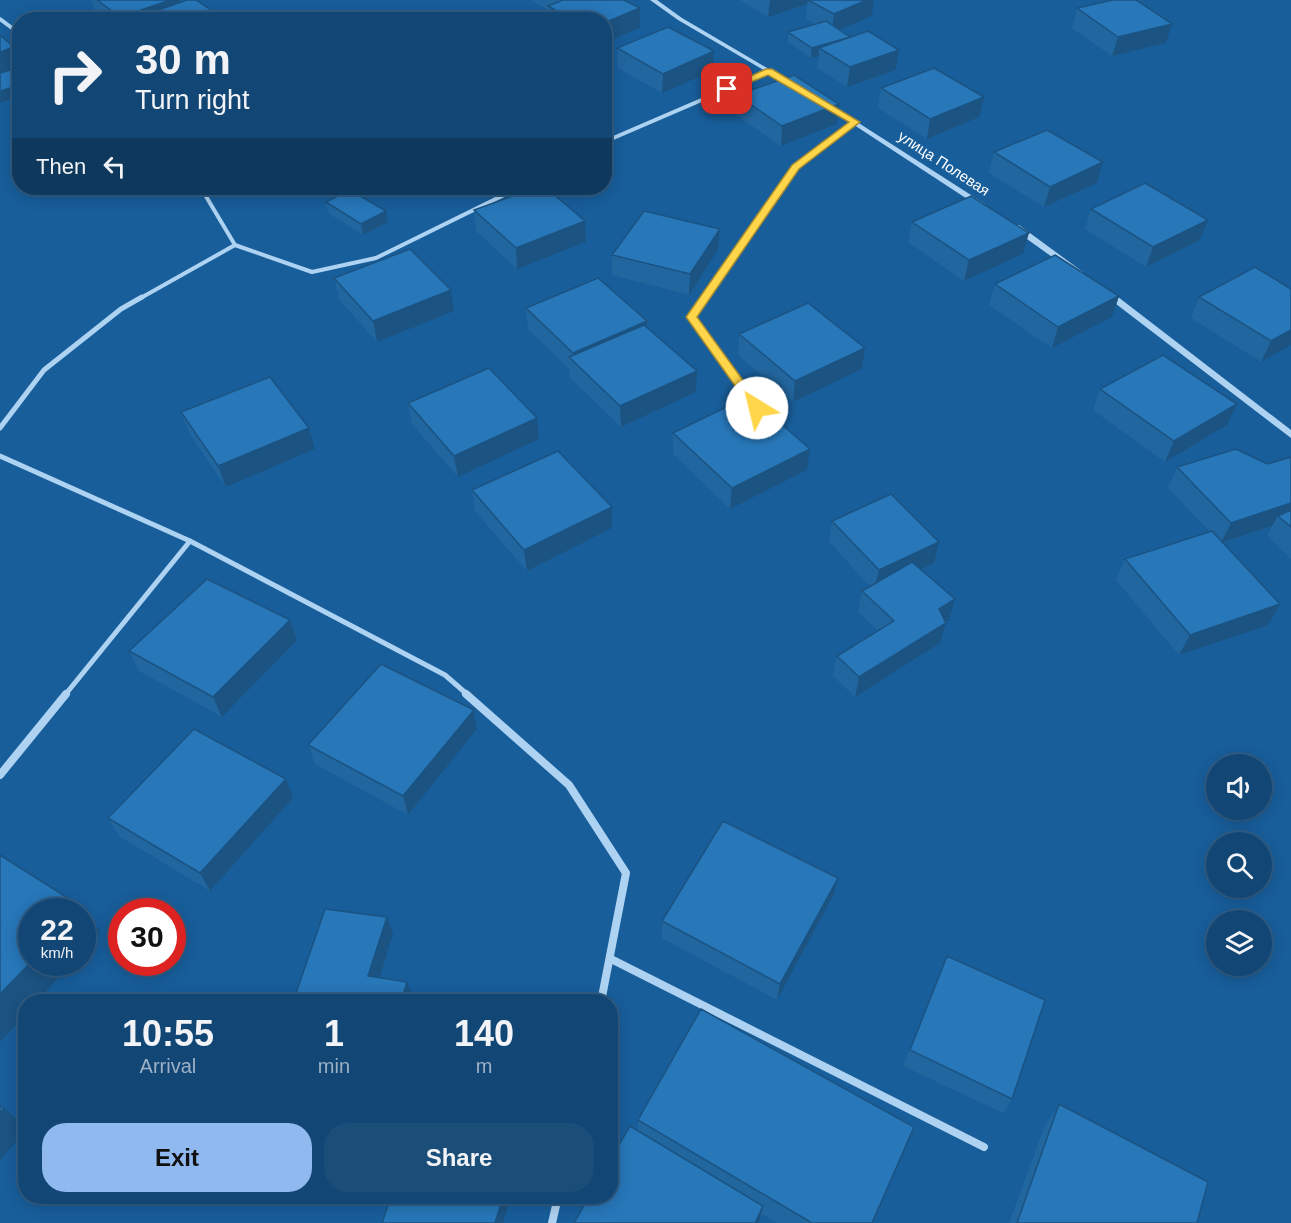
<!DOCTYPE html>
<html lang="en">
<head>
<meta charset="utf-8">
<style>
	body { margin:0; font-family:Helvetica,sans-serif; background:#1b4d79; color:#f1f3f6; height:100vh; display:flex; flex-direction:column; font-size:22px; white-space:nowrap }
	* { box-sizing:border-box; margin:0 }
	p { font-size:20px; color:#9cb1c5 }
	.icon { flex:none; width:33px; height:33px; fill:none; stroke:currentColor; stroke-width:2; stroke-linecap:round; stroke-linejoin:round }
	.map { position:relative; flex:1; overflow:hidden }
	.panel { position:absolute; left:18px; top:994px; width:600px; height:210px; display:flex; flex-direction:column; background:#124674; border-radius:24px; box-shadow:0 3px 15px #0003,0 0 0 2px #315e86 }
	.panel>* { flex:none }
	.top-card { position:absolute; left:12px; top:12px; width:600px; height:183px; border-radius:24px; box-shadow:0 3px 15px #0003,0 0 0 2px #315e86; background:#124674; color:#f1f3f6; overflow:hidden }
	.buttons { position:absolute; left:1206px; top:754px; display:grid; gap:12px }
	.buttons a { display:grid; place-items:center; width:66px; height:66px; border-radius:50%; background:#124674; box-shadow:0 3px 15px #0003,0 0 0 2px #315e86; font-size:30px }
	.speed { position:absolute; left:18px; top:898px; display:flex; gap:12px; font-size:30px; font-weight:700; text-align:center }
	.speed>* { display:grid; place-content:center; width:78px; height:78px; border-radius:50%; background:#124674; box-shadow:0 3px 15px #0003,0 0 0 2px #315e86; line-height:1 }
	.speed small { font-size:15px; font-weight:400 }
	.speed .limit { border:9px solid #d22; background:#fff; color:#111 }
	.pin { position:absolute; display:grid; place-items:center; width:51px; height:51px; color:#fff; margin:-26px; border-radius:12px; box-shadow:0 3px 9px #0006 }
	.me { position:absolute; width:66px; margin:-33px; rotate:324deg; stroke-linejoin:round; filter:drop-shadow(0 0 4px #0008) }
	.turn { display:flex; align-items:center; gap:21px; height:126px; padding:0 24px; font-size:27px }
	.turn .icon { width:78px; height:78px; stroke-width:2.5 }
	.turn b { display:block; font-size:42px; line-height:51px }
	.then { display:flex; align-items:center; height:57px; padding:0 24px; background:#0003; gap:12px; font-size:22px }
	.eta { display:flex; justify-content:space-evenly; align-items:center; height:102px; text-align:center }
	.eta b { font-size:36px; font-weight:600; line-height:42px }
	.button { display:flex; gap:12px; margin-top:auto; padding:12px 24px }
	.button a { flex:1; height:69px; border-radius:24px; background:#90b9f0; color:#111; font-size:24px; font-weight:600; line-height:69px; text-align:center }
	.button a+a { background:#1b4d79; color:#f1f3f6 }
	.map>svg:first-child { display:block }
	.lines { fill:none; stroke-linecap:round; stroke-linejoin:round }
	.minor-far2 { stroke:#aed3f2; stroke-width:4 }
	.minor-far1 { stroke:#aed3f2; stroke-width:5 }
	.minor { stroke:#aed3f2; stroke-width:8 }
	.tertiary { fill:#aed3f2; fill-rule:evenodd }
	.wall { fill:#22669f }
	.shaded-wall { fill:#1b5382 }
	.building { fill:#2777b9; stroke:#1b5382; stroke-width:1.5 }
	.route { fill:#ffd54a; stroke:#a68a30; stroke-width:1.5 }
	.labels { text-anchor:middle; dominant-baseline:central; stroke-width:6; stroke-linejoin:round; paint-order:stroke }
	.far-street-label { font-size:15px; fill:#fff; stroke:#185e9b }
</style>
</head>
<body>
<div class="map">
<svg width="1291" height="1223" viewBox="0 0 1291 1223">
	<rect width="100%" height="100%" fill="#185e9b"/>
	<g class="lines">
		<path class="minor-far2" d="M 0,19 L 20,34
			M 604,142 L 769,71
			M 201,188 L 235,245 L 312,272 L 376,258 L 518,188
			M 139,299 L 235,245
			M 704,299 L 796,167 L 855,122"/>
		<path class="minor-far1" d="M 705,297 L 691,317 L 753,403
			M 0,428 L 44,370 L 121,309 L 142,297
			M 0,456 L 190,541 L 445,675 L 468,695
			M 65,695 L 190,541"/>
		<path class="minor" d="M 466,694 L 569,785 L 626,873 L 601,1002
			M 0,775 L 66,694
			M 611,959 L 984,1147
			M 552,1223 L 558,1197"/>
		<path class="tertiary" d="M 650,0 L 657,0 L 682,18 L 796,85 L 791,86 L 678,20 Z
			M 825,104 L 829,104 L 985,204 L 978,206 L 825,106 Z
			M 1013,225 L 1019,225 L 1083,272 L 1079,274 L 1076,274 L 1013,229 Z
			M 1103,290 L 1109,290 L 1291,430 L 1291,438 L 1103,294 Z"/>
	</g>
	<path class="wall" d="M 91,0 L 180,0 L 181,2 L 224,19 L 103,20 L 96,14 Z
		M 531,0 L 624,0 L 640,28 L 604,20 L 549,20 L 548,10 Z
		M 740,0 L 874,0 L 872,16 L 839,30 L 850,37 L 849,38 L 899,50 L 896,70 L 847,87 L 817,68 L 819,56 L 811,58 L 788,42 L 788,32 L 815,24 L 806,19 L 807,4 L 768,17 Z
		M 1077,8 L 1172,24 L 1166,43 L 1112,56 L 1072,28 Z
		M 617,48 L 713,71 L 662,93 L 618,68 Z
		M 881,88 L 979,117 L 927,139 L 878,108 Z
		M 737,95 L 839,104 L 837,124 L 781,146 L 736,115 Z
		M 994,152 L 1103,162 L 1097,183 L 1044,207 L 989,173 Z
		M 326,202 L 386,211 L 388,222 L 363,235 L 328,213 Z
		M 1091,209 L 1200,240 L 1146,267 L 1085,229 Z
		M 474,210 L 585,221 L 586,242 L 517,269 L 476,231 Z
		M 912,222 L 1023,254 L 964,281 L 908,242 Z
		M 720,229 L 718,250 L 689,295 L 612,275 L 612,255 Z
		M 334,278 L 451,290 L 454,311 L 377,342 L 339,299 Z
		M 995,284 L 1119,296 L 1112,317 L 1052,348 L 989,305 Z
		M 1199,297 L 1291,345 L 1261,362 L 1191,318 Z
		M 526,308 L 647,321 L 647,327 L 696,392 L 621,427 L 570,378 L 570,370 L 528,329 Z
		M 739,334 L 862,369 L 793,402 L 738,355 Z
		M 1100,389 L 1227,425 L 1165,462 L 1093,410 Z
		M 408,403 L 539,439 L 458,477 L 412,424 Z
		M 181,412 L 309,428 L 315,449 L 226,487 L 189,433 Z
		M 673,433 L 810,449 L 807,470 L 730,509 L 673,454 Z
		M 1291,457 L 1291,559 L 1267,536 L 1272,526 L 1223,543 L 1280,604 L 1268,625 L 1179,655 L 1116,580 L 1125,559 L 1210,532 L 1168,488 L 1177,467 L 1267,464 Z
		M 472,490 L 612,528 L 527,571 L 475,511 Z
		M 832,521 L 934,563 L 920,569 L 955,599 L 949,620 L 945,622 L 940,643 L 855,697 L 833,676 L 837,656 L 878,631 L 858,612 L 862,591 L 870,587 L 829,541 Z
		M 290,620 L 297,640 L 222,717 L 139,671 L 129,651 Z
		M 474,710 L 477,729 L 408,815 L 315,764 L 308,745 Z
		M 293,798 L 210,891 L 119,836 L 108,818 Z
		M 833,896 L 777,1000 L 662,938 L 662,921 Z
		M 940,973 L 1012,1099 L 1003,1113 L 903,1066 Z
		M 1059,1104 L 1197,1223 L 1009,1223 L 1045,1125 Z
		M 638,1120 L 872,1223 L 777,1223 L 762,1214 L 759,1223 L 574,1223 L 638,1131 Z"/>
	<path class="shaded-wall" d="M 171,0 L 180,0 L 185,16 L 138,17 L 139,20 L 120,20 L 120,17 Z
		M 770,0 L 808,0 L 807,4 L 768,17 Z
		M 867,0 L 874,0 L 872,16 L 832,33 L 834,14 Z
		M 640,8 L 640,28 L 604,43 L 604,23 Z
		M 1172,24 L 1166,43 L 1112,56 L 1118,37 Z
		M 850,37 L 848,47 L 819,48 L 819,56 L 811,58 L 812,48 Z
		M 14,47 L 20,60 L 20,68 L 0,74 L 0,52 Z
		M 899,50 L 896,70 L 847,87 L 850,67 Z
		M 714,51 L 713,71 L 662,93 L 663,74 Z
		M 20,85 L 20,96 L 0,103 L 0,91 Z
		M 984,97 L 979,117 L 927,139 L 930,119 Z
		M 839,104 L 837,124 L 781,146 L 782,126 Z
		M 1103,162 L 1097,183 L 1044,207 L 1050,187 Z
		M 386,211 L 388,222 L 363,235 L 361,224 Z
		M 1208,220 L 1200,240 L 1146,267 L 1153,247 Z
		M 585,221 L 586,242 L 517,269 L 516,248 Z
		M 720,229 L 718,250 L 689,295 L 690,274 Z
		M 1029,233 L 1023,254 L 964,281 L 969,260 Z
		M 451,290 L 454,311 L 377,342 L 373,321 Z
		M 1119,296 L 1112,317 L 1052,348 L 1058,327 Z
		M 647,321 L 647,342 L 573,361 L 573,353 Z
		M 1291,330 L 1291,345 L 1261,362 L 1271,341 Z
		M 865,348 L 862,369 L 793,402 L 795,381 Z
		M 697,371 L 696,392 L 621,427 L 620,406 Z
		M 1237,404 L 1227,425 L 1165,462 L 1174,441 Z
		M 537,418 L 539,439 L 458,477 L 454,456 Z
		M 309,428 L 315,449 L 226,487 L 218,466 Z
		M 810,449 L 807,470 L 730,509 L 732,488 Z
		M 1291,503 L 1291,519 L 1278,516 L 1272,526 L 1221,543 L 1231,523 Z
		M 612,507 L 612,528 L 527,571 L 524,550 Z
		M 939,542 L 934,563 L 874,591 L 879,570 Z
		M 955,599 L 949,620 L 933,629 L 939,609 Z
		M 1280,604 L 1268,625 L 1179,655 L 1190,635 Z
		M 290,620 L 297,640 L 222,717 L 213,697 Z
		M 946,623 L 940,643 L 855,697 L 859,677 Z
		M 474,710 L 477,729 L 408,815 L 403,796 Z
		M 286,779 L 293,798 L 210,891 L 200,873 Z
		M 838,878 L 833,896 L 777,1000 L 780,984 Z
		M 82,907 L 100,932 L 82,952 L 82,912 L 78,912 Z
		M 387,917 L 393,934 L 375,992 L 368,976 Z
		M 32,961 L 32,963 L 72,963 L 36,1002 L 26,1002 L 26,1014 L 0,1042 L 0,994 Z
		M 407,982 L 413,998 L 411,1002 L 401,1002 Z
		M 4,1108 L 26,1127 L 26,1131 L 0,1160 L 0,1113 Z
		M 503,1197 L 511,1197 L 503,1223 L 495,1223 Z
		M 763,1206 L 759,1223 L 755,1223 Z"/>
	<path class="building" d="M 97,0 L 171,0 L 120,17 Z
		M 187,0 L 196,0 L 224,19 L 142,20 L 138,17 Z
		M 563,0 L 624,0 L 640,8 L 604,23 L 604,20 L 573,20 L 548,6 Z
		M 808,0 L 867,0 L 834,14 Z
		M 1113,0 L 1136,0 L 1172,24 L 1118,37 L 1077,8 Z
		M 826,21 L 850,37 L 812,48 L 788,32 Z
		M 668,27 L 714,51 L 663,74 L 617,48 Z
		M 868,31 L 899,50 L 850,67 L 819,48 Z
		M 0,35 L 14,47 L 0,52 Z
		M 20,67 L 20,85 L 0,91 L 0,73 Z
		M 934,68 L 984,97 L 930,119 L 881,88 Z
		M 794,75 L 839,104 L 782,126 L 737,95 Z
		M 1047,130 L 1103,162 L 1050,187 L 994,152 Z
		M 1145,183 L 1208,220 L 1153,247 L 1091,209 Z
		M 535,188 L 546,188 L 585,221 L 516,248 L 474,210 Z
		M 350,190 L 386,211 L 361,224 L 326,202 Z
		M 971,196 L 1029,233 L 969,260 L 912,222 Z
		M 644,211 L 720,229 L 690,274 L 612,255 Z
		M 410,249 L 451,290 L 373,321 L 334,278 Z
		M 1055,255 L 1119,296 L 1058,327 L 995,284 Z
		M 1255,267 L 1291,289 L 1291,330 L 1271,341 L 1199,297 Z
		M 598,278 L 647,321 L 573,353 L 526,308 Z
		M 808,303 L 865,348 L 795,381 L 739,334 Z
		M 644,325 L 697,371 L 620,406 L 569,357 Z
		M 1163,355 L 1237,404 L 1174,441 L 1100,389 Z
		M 489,368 L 537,418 L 454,456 L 408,403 Z
		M 270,377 L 309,428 L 218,466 L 181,412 Z
		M 749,396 L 810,449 L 732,488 L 673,433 Z
		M 1236,449 L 1267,464 L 1291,457 L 1291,503 L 1231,523 L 1177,467 Z
		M 558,451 L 612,507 L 524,550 L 472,490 Z
		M 891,494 L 939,542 L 879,570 L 832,521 Z
		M 1291,510 L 1291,527 L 1278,516 Z
		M 1212,531 L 1280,604 L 1190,635 L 1125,559 Z
		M 912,562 L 955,599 L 939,609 L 946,623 L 859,677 L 837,656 L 894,621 L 862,591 Z
		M 207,579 L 290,620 L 213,697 L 129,651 Z
		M 381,664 L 474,710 L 403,796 L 308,745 Z
		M 194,729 L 286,779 L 200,873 L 108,818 Z
		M 723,821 L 838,878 L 780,984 L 662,921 Z
		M 0,855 L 82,907 L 78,912 L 32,912 L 32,961 L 0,994 Z
		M 325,909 L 387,917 L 368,976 L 407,982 L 401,1002 L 293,1002 Z
		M 947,956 L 1045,1000 L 1012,1099 L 910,1050 Z
		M 701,1009 L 914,1127 L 872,1223 L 812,1223 L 638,1120 Z
		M 1059,1104 L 1208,1182 L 1197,1223 L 1017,1223 Z
		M 0,1106 L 4,1108 L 0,1113 Z
		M 630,1126 L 763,1206 L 755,1223 L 574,1223 L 589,1197 L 610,1197 L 610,1160 Z
		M 391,1197 L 503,1197 L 495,1223 L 382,1223 Z"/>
	<path class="route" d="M 766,69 L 772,69 L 860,122 L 799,169 L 697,317 L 761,405 L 763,408 L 757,412 L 753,411 L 686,317 L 792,165 L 849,122 L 768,75 L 730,91 L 723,89 Z"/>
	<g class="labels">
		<g class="far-street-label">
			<text transform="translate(944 163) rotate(33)">улица Полевая</text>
		</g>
	</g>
</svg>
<div class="buttons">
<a><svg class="icon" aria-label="sound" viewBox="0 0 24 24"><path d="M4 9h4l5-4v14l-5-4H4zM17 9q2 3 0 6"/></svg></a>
<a><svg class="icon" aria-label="search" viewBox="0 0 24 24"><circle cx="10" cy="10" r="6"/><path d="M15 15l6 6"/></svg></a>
<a><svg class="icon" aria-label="layers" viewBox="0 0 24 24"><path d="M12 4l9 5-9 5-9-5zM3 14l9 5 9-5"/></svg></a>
</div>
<div class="speed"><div>22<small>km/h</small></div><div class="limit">30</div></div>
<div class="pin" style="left:727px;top:89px;background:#d93025"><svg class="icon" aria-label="arrive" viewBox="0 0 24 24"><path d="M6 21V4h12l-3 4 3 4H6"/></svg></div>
<svg class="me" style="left:757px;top:408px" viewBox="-20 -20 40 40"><circle r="19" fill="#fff"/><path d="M0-13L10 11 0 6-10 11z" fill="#ffd54a"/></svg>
<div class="top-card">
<div class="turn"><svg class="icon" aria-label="right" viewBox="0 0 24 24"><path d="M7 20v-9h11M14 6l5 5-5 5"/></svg><div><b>30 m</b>Turn right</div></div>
<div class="then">Then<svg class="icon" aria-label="left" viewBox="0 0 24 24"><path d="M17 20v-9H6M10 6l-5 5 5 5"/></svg></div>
</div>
<section class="panel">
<div class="eta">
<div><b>10:55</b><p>Arrival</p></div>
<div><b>1</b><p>min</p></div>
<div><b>140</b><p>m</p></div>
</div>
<div class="button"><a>Exit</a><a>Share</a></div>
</section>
</div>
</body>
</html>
